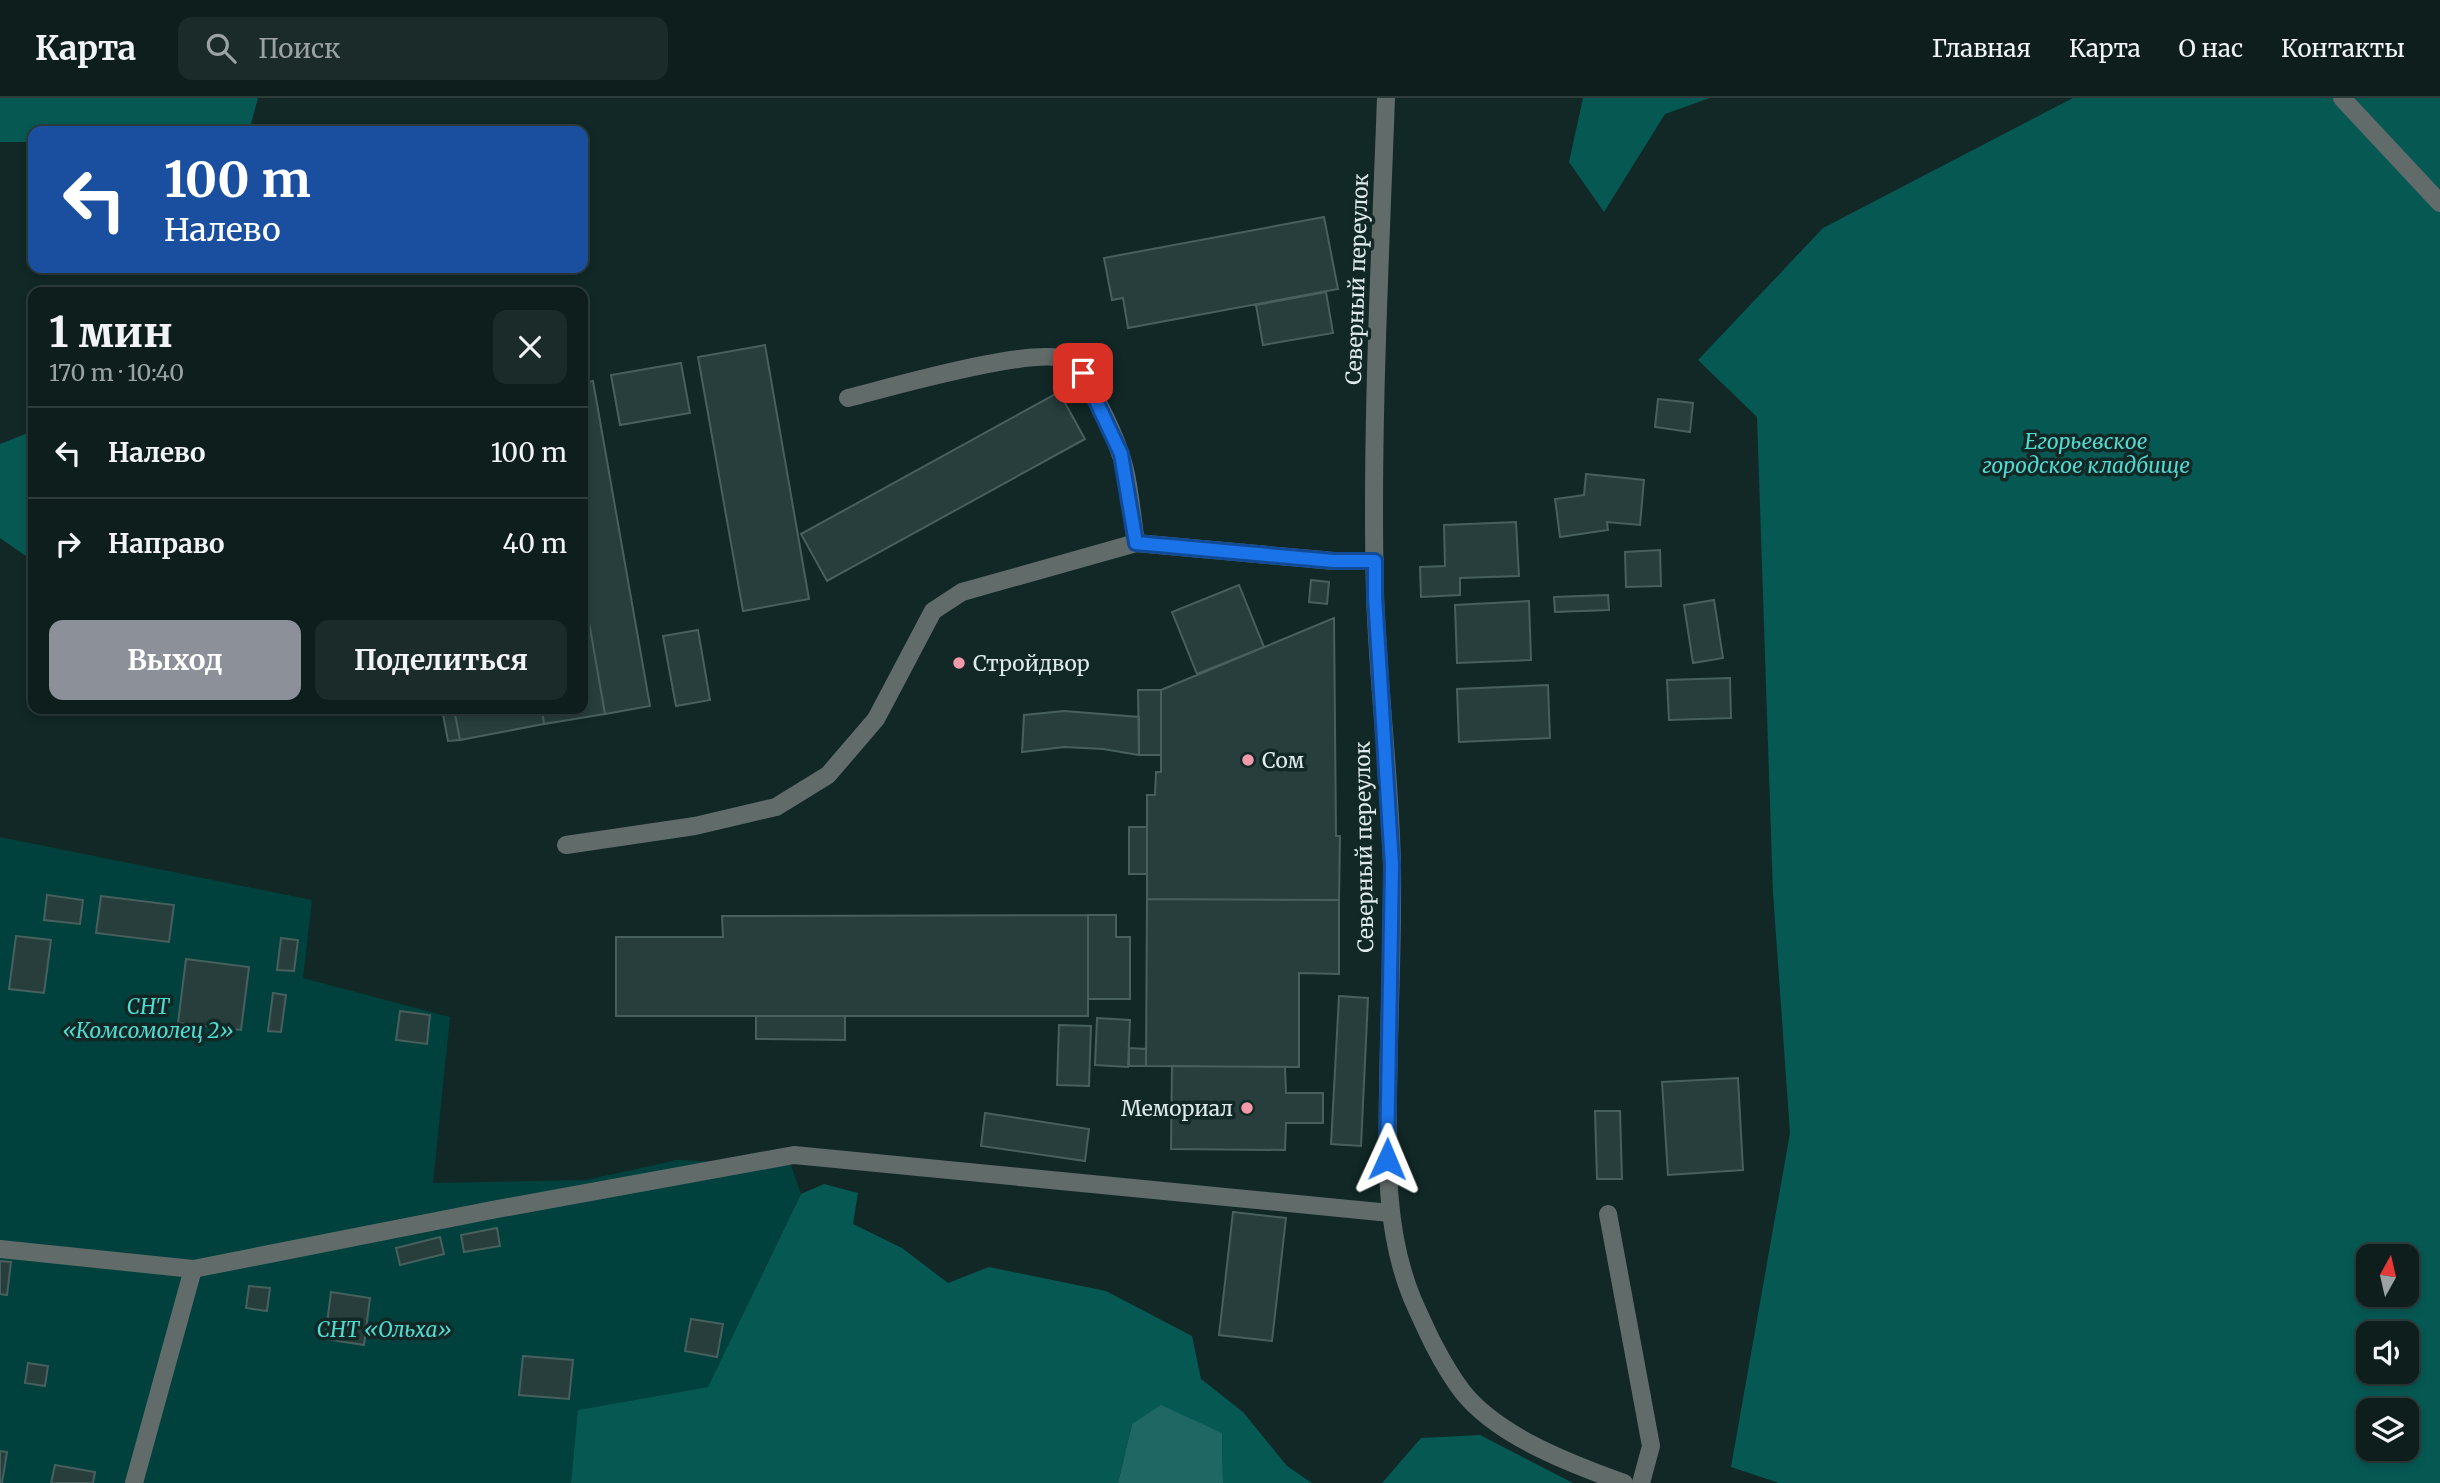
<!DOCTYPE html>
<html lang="ru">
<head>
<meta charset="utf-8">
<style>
	body { margin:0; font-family:Merriweather,serif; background:#1b2b29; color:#f1f3f6; height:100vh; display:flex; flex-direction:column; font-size:26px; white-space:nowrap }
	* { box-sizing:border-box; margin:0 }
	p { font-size:23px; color:#9aa2a3 }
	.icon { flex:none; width:38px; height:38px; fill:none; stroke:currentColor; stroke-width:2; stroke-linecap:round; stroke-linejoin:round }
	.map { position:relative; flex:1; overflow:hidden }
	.panel { position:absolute; left:28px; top:189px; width:560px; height:427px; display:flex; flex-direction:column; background:#0d1e1c; border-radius:14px; box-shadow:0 4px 10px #0003,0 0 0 2px #2d3c3b }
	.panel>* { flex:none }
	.banner { position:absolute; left:28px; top:28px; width:560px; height:147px; border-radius:14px; box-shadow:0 4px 10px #0003,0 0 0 2px #2d3c3b; background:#1a4fa0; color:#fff; overflow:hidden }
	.needle { width:46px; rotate:8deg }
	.buttons { position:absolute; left:2356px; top:1146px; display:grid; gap:14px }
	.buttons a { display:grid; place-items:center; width:63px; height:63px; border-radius:14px; background:#0d1e1c; box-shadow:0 4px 10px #0003,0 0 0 2px #2d3c3b; font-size:35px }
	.pin { position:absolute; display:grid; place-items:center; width:60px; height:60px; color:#fff; margin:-30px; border-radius:14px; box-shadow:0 4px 10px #0006 }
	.me { position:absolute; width:77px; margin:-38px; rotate:1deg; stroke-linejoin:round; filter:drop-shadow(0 0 5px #0008) }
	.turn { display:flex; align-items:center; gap:24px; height:147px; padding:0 21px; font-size:32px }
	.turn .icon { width:91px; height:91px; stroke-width:2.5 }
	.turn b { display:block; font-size:49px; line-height:60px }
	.round { display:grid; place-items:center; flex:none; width:74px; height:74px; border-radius:14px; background:#1b2b29 }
	.summary { display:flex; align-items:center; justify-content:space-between; height:119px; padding:0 21px }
	h1 { font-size:42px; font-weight:700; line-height:52px }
	.primary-button { display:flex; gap:14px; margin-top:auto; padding:14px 21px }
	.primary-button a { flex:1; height:80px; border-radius:14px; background:#8c9099; color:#fff; font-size:28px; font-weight:700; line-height:80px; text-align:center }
	.primary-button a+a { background:#1b2b29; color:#f1f3f6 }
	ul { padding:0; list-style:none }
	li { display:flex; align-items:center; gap:21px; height:91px; padding:0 21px; border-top:2px solid #2d3c3b }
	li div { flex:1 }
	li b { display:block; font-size:26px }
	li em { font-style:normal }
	header { display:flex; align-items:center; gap:42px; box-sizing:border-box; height:98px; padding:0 35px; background:#0d1e1c; border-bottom:2px solid #2d3c3b }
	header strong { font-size:33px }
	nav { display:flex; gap:38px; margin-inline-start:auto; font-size:24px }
	.search { width:490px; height:63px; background:#1b2b29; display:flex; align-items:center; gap:18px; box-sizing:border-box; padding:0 24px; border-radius:14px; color:#9aa2a3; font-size:26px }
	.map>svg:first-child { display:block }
	.green { fill:#00413d }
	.forest { fill:#065853; fill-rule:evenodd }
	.water { fill:#1e6762 }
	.building { fill:#273e3c; stroke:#48605d; stroke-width:2 }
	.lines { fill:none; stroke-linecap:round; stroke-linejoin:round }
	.service { stroke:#616c6a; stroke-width:18 }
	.minor { stroke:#616c6a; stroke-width:18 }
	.route-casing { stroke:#114b97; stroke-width:18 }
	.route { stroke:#1a73e8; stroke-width:12 }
	.poi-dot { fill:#f39aaa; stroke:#112826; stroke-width:2.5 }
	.labels { text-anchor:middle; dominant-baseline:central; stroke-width:7; stroke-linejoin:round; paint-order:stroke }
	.street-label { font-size:21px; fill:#deebea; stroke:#112826 }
	.park-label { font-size:21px; font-style:italic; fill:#51dad0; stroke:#112826 }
	.poi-label { font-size:21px; fill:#deebea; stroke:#112826; text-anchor:start }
</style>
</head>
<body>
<header>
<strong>Карта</strong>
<div class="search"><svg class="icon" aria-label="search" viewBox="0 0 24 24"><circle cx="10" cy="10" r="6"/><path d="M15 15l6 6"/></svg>Поиск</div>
<nav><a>Главная</a><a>Карта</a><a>О нас</a><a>Контакты</a></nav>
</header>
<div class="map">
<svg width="2440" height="1385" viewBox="0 0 2440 1385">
	<rect width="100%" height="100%" fill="#112826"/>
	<path class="green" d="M 0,739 L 312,802 L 303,880 L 450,919 L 433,1085 L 586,1082 L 677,1062 L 791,1067 L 801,1096 L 708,1289 L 579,1312 L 571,1385 L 0,1385 Z"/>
	<path class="forest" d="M 0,0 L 258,0 L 249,33 L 138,29 L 118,33 L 33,33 L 33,44 L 0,44 Z
		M 1583,0 L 1710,0 L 1665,16 L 1604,114 L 1569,64 Z
		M 2073,0 L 2440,0 L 2440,1385 L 1779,1385 L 1731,1369 L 1790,1035 L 1773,795 L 1757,319 L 1698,262 L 1823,130 ZM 2368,1158 L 2406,1158 L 2406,1197 L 2368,1197 ZM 2368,1236 L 2406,1236 L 2406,1274 L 2368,1274 ZM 2368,1312 L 2406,1312 L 2406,1351 L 2368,1351 Z
		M 33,333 L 33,463 L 0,440 L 0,346 Z
		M 824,1086 L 858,1095 L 853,1126 L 902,1150 L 948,1185 L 989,1169 L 1106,1193 L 1192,1238 L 1201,1281 L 1243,1314 L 1287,1368 L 1312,1385 L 1223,1385 L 1222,1335 L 1132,1326 L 1118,1385 L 571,1385 L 578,1312 L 708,1289 L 801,1096 Z
		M 1480,1337 L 1573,1385 L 1382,1385 L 1421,1340 Z"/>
	<path class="water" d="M 1161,1307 L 1222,1335 L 1223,1385 L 1118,1385 L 1132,1326 Z"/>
	<path class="building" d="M 1324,119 L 1338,191 L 1128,230 L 1123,200 L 1112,202 L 1104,160 Z
		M 1326,194 L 1333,235 L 1263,247 L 1256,207 Z
		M 765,247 L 809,501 L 743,513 L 698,259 Z
		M 681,265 L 690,315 L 620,327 L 611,277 Z
		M 593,283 L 650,608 L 605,616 L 583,490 L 583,285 Z
		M 1059,294 L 1085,341 L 827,483 L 801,436 Z
		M 1658,301 L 1693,305 L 1690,334 L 1655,329 Z
		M 1586,376 L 1644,382 L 1640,427 L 1607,424 L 1608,432 L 1560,439 L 1555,401 L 1584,397 Z
		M 1516,424 L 1519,478 L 1460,480 L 1460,497 L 1421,499 L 1420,469 L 1445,468 L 1444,427 Z
		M 1660,452 L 1661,488 L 1626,489 L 1625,454 Z
		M 1311,482 L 1329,484 L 1327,506 L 1309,504 Z
		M 1239,487 L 1264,549 L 1197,576 L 1172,514 Z
		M 583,490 L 605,616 L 544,626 L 542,611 L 583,611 Z
		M 1608,497 L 1609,512 L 1555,514 L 1554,499 Z
		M 1714,502 L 1723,560 L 1693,565 L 1684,507 Z
		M 1529,503 L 1531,562 L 1457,565 L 1455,507 Z
		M 1334,520 L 1336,738 L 1340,738 L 1339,802 L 1147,801 L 1147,697 L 1155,697 L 1156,674 L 1161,674 L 1161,592 Z
		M 698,532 L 710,602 L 676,608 L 663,538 Z
		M 1730,580 L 1731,620 L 1669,622 L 1667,582 Z
		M 1548,587 L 1550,640 L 1459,644 L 1457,591 Z
		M 1138,592 L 1161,592 L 1161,657 L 1139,657 Z
		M 442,611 L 454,611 L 460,642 L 448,643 Z
		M 454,611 L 542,611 L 544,626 L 460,642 Z
		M 1064,613 L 1139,619 L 1139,657 L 1103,651 L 1064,649 L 1022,654 L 1024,617 Z
		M 1129,729 L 1147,729 L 1147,776 L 1129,776 Z
		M 47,797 L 83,802 L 80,826 L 44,822 Z
		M 101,798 L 174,807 L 169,844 L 96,835 Z
		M 1147,801 L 1339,802 L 1339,876 L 1299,875 L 1299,969 L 1146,968 Z
		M 1088,817 L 1116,817 L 1116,839 L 1130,839 L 1130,901 L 1088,901 Z
		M 1088,817 L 1088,918 L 616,918 L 616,839 L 723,839 L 722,818 Z
		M 16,838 L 51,842 L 44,895 L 9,891 Z
		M 281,840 L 298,842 L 294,873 L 277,872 Z
		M 186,861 L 249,869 L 241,932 L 178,925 Z
		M 273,895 L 286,897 L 281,934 L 268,933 Z
		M 1339,898 L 1368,900 L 1361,1048 L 1331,1046 Z
		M 400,913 L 430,917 L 427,946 L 396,942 Z
		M 756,918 L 845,918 L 845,942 L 756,941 Z
		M 1097,920 L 1130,922 L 1128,969 L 1095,967 Z
		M 1059,927 L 1091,928 L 1089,988 L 1057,987 Z
		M 1129,950 L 1146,951 L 1146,968 L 1129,968 Z
		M 1172,968 L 1285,969 L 1286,995 L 1323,995 L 1323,1025 L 1286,1025 L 1285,1052 L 1171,1051 Z
		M 1738,980 L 1743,1072 L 1668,1077 L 1662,984 Z
		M 1595,1013 L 1620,1013 L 1622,1081 L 1597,1081 Z
		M 985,1015 L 1089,1031 L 1085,1063 L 981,1048 Z
		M 1233,1114 L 1286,1120 L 1272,1243 L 1219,1237 Z
		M 497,1130 L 500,1148 L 464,1154 L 461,1137 Z
		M 440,1139 L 444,1156 L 400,1167 L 396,1150 Z
		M 0,1163 L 11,1164 L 7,1197 L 0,1196 Z
		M 249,1188 L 270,1190 L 267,1213 L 246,1210 Z
		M 331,1194 L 370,1200 L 364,1247 L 325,1241 Z
		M 691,1221 L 723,1226 L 717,1259 L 685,1253 Z
		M 523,1258 L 573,1262 L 569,1301 L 519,1297 Z
		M 28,1265 L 48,1268 L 45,1288 L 25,1285 Z
		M 0,1353 L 7,1354 L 2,1385 L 0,1385 Z
		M 55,1367 L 95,1374 L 93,1385 L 51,1385 Z"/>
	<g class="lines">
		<path class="service" d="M 2342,0 L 2440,105
			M 848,300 C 885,291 1041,245 1068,263 C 1086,275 1113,333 1120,355 C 1129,378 1132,419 1136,445
			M 566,747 L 695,728 L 776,709 L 828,677 L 876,621 L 933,513 L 962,494 L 1136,445 L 1334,463 L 1375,463
			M 1608,1116 L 1651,1348 L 1641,1385
			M 0,1151 L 193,1171 L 492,1112 L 794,1057 L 1390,1115
			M 134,1385 L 193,1171"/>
		<path class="minor" d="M 1386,0 C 1380,165 1371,331 1375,496 C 1378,587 1390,677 1392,767 C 1393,842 1389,918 1388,993 C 1387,1063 1385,1134 1412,1200 C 1426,1232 1441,1265 1462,1293 C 1497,1338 1571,1366 1624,1385"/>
	</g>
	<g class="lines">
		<g class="route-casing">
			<path id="route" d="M 1083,275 L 1121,356 L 1136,445 L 1334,463 L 1375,463 L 1375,499 L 1392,767 L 1387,1061"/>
		</g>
		<use href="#route" class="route"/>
	</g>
	<g class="poi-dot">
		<circle cx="959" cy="565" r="7"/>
		<circle cx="1248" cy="662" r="7"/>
		<circle cx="1247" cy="1010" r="7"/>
	</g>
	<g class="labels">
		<g class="street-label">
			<text transform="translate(1357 181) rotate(-88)">Северный переулок</text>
			<text transform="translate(1364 749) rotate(-91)">Северный переулок</text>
		</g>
		<g class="park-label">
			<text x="2086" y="343">Егорьевское<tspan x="2086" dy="24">городское кладбище</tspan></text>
			<text x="148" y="908">СНТ<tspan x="148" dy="24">«Комсомолец 2»</tspan></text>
			<text x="384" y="1231">СНТ «Ольха»</text>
		</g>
		<g class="poi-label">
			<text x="973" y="565">Стройдвор</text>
			<text x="1262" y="662">Сом</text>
			<text x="1233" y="1010" text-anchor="end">Мемориал</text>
		</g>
	</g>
</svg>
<div class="buttons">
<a><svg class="needle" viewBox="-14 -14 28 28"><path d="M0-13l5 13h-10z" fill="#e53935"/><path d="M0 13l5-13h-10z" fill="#9aa2a3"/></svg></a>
<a><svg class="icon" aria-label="sound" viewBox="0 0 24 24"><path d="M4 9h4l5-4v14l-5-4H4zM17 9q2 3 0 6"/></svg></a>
<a><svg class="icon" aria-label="layers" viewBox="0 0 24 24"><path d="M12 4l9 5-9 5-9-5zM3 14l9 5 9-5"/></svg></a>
</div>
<div class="pin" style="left:1083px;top:275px;background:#d93025"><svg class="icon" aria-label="arrive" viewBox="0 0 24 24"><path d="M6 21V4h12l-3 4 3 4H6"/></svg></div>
<svg class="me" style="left:1387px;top:1061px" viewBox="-20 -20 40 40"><path d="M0-17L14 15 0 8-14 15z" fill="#1a73e8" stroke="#fff" stroke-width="4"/></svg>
<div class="banner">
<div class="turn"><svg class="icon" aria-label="left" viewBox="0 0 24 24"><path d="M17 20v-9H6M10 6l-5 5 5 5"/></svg><div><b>100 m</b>Налево</div></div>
</div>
<section class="panel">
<div class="summary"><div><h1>1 мин</h1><p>170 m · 10:40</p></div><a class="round"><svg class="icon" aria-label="close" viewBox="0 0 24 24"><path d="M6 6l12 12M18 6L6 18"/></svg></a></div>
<ul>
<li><svg class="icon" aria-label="left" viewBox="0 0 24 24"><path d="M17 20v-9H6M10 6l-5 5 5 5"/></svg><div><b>Налево</b></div><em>100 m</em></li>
<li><svg class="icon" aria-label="right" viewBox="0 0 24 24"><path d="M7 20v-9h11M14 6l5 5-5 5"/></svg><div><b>Направо</b></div><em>40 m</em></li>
</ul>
<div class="primary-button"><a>Выход</a><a>Поделиться</a></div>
</section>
</div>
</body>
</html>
